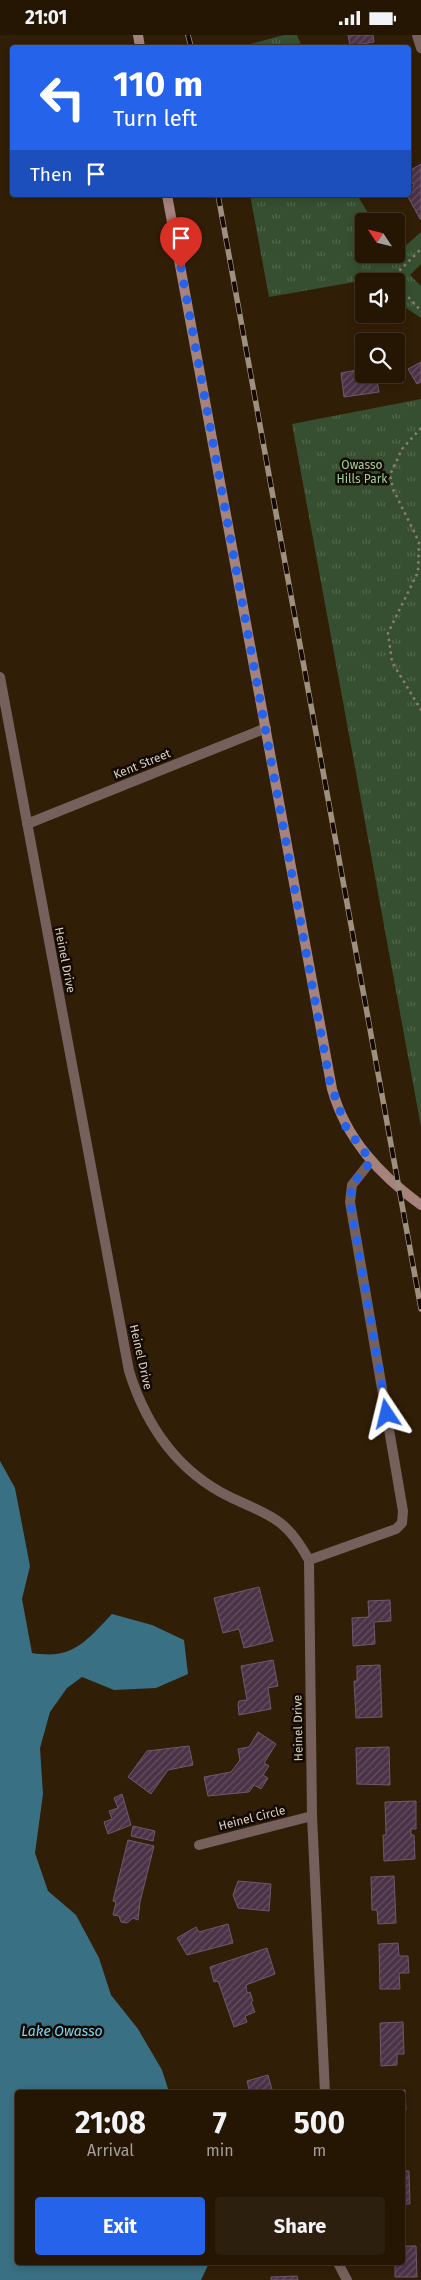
<!DOCTYPE html>
<html lang="en">
<head>
<meta charset="utf-8">
<style>
	body { margin:0; font-family:"Fira Sans",sans-serif; background:#2d1f0e; color:#f1f3f6; height:100vh; display:flex; flex-direction:column; font-size:19px; white-space:nowrap }
	* { box-sizing:border-box; margin:0 }
	p { font-size:16px; color:#a39f9a }
	.icon { flex:none; width:28px; height:28px; fill:none; stroke:currentColor; stroke-width:2; stroke-linecap:round; stroke-linejoin:round }
	.map { position:relative; flex:1; overflow:hidden }
	.sheet { position:absolute; left:15px; top:2055px; width:390px; height:175px; display:flex; flex-direction:column; background:#251604; border-radius:5px; box-shadow:0 2px 8px #0003,0 0 0 1px #423526 }
	.sheet>* { flex:none }
	.hud { position:absolute; left:10px; top:10px; width:401px; height:152px; border-radius:5px; box-shadow:0 2px 8px #0003,0 0 0 1px #423526; background:#2563eb; color:#fff; overflow:hidden }
	.needle { width:32px; rotate:305deg }
	.fabs { position:absolute; left:355px; top:178px; display:grid; gap:10px }
	.fabs a { display:grid; place-items:center; width:50px; height:50px; border-radius:5px; background:#251604; box-shadow:0 2px 8px #0003,0 0 0 1px #423526; font-size:25px }
	.pin { position:absolute; display:grid; place-items:center; width:42px; height:42px; color:#fff; margin:-51px -21px; border-radius:50% 50% 50% 0; rotate:-45deg; box-shadow:0 0 5px #0007 }
	.pin .icon { rotate:45deg }
	.me { position:absolute; width:55px; margin:-28px; rotate:350deg; stroke-linejoin:round; filter:drop-shadow(0 0 4px #0008) }
	.turn { display:flex; align-items:center; gap:18px; height:105px; padding:0 20px; font-size:22px }
	.turn .icon { width:65px; height:65px; stroke-width:2.5 }
	.turn b { display:block; font-size:35px; line-height:42px }
	.then { display:flex; align-items:center; height:48px; padding:0 20px; background:#0003; gap:10px; font-size:19px }
	.eta { display:flex; justify-content:space-evenly; align-items:center; height:85px; text-align:center }
	.eta b { font-size:30px; font-weight:700; line-height:35px }
	.primary-button { display:flex; gap:10px; margin-top:auto; padding:10px 20px }
	.primary-button a { flex:1; height:58px; border-radius:5px; background:#2563eb; color:#fff; font-size:20px; font-weight:700; line-height:58px; text-align:center }
	.primary-button a+a { background:#2d1f0e; color:#f1f3f6 }
	.status { display:flex; justify-content:space-between; align-items:center; height:35px; padding:0 25px; background:#251604; direction:ltr }
	.status svg { height:14px; fill:currentColor }
	.map>svg:first-child { display:block }
	.grass { fill:url(#grass-tufts) }
	.water { fill:#3a7083 }
	.building { fill:url(#building-hatch); stroke:#72576d }
	.lines { fill:none; stroke-linecap:round; stroke-linejoin:round }
	.path { stroke:#8d7d6b; stroke-width:2.5; stroke-dasharray:2.5 4; stroke-linecap:butt }
	.street { stroke:#76605c; stroke-width:10 }
	.secondary { stroke:#a5827c; stroke-width:10 }
	.rail-casing { stroke:#9f8f7e; stroke-width:5.5 }
	.rail { stroke:#120a03; stroke-width:4; stroke-dasharray:11; stroke-linecap:butt }
	.route { stroke:#2563eb; stroke-width:9; stroke-dasharray:0 16.2 }
	.labels { text-anchor:middle; dominant-baseline:central; stroke-width:5; stroke-linejoin:round; paint-order:stroke }
	.park-label { font-size:12px; fill:#a0cf94; stroke:#120a03 }
	.street-label { font-size:12px; fill:#dccfc2; stroke:#120a03 }
	.water-label { font-size:14px; font-style:italic; fill:#7dd3f3; stroke:#120a03 }
</style>
</head>
<body>
<div class="status"><b>21:01</b><svg viewBox="0 0 49 12"><path d="M0 12V9h3v3zM5 12V6h3v6zM10 12V3h3v9zM15 12V0h3v12zM26 1h20v11H26zM47 4h2v5h-2z"/></svg></div>
<div class="map">
<svg width="421" height="2245" viewBox="0 0 421 2245">
	<defs>
		<pattern id="grass-tufts" width="24" height="20" patternUnits="userSpaceOnUse" patternTransform="scale(1.25)"><rect width="24" height="20" fill="#364f30"/><path d="M3 7l-1-3M5 7V3M7 7l1-3M15 17l-1-3M17 17v-4M19 17l1-3" fill="none" stroke="#52674c"/></pattern>
		<pattern id="building-hatch" width="6" height="6" patternUnits="userSpaceOnUse" patternTransform="scale(1.25)"><rect width="6" height="6" fill="#4b3347"/><path d="M-1 1l2-2M0 6l6-6M5 7l2-2" fill="none" stroke="#645060"/></pattern>
	</defs>
	<rect width="100%" height="100%" fill="#311e06"/>
	<path class="grass" d="M 284,0 L 297,0 L 302,12 L 239,12 Z
		M 250,160 L 357,160 L 373,186 L 364,186 L 364,219 L 393,219 L 394,221 L 421,197 L 421,229 L 410,240 L 421,251 L 421,283 L 396,266 L 396,246 L 366,245 L 269,262 Z
		M 421,364 L 421,1092 L 292,389 Z"/>
	<path class="water" d="M 0,1426 L 15,1453 L 30,1531 L 22,1564 L 32,1618 C 73,1625 86,1606 112,1579 L 152,1590 L 184,1605 L 188,1639 L 156,1653 L 114,1655 L 82,1642 L 67,1653 L 50,1677 L 40,1713 L 43,1759 L 35,1818 L 48,1856 L 76,1880 L 99,1923 L 111,1960 L 138,1994 L 162,2035 L 169,2057 L 18,2058 L 18,2228 L 209,2228 L 201,2245 L 0,2245 Z"/>
	<path class="building" d="M 348,0 L 373,0 L 374,7 L 350,11 Z
		M 421,129 L 421,184 L 420,184 L 407,160 L 409,160 L 409,154 L 414,151 L 409,141 L 409,136 Z
		M 364,317 L 364,339 L 376,339 L 379,357 L 344,362 L 341,338 L 357,335 L 355,318 Z
		M 421,327 L 421,347 L 417,349 L 408,334 Z
		M 259,1552 L 273,1606 L 244,1613 L 239,1594 L 223,1598 L 214,1563 Z
		M 390,1565 L 391,1586 L 374,1587 L 375,1609 L 353,1611 L 352,1583 L 369,1582 L 368,1566 Z
		M 273,1625 L 278,1651 L 268,1653 L 271,1674 L 239,1680 L 238,1669 L 239,1666 L 247,1665 L 241,1631 Z
		M 380,1630 L 382,1682 L 356,1683 L 354,1646 L 357,1646 L 357,1631 Z
		M 258,1697 L 276,1709 L 264,1728 L 269,1731 L 263,1740 L 268,1743 L 261,1754 L 254,1750 L 249,1757 L 208,1761 L 204,1742 L 231,1737 L 240,1725 L 238,1714 L 249,1712 Z
		M 189,1711 L 193,1730 L 168,1735 L 151,1759 L 128,1742 L 147,1716 Z
		M 389,1712 L 390,1750 L 357,1749 L 356,1713 Z
		M 122,1759 L 131,1790 L 108,1799 L 104,1787 L 112,1784 L 109,1776 L 118,1773 L 114,1763 Z
		M 416,1766 L 416,1794 L 411,1794 L 411,1800 L 414,1800 L 415,1824 L 384,1826 L 383,1800 L 386,1800 L 385,1767 Z
		M 133,1791 L 155,1796 L 153,1806 L 131,1801 Z
		M 128,1805 L 154,1811 L 140,1867 L 138,1885 L 133,1883 L 127,1888 L 121,1887 L 119,1881 L 113,1880 L 116,1867 L 113,1866 Z
		M 394,1841 L 396,1888 L 378,1889 L 377,1875 L 372,1875 L 371,1842 Z
		M 238,1846 L 271,1849 L 269,1876 L 238,1873 L 233,1860 Z
		M 228,1889 L 233,1908 L 187,1920 L 177,1903 L 196,1892 L 199,1897 Z
		M 398,1908 L 399,1921 L 408,1921 L 409,1938 L 399,1938 L 400,1954 L 380,1954 L 379,1909 Z
		M 267,1913 L 275,1939 L 246,1950 L 247,1958 L 250,1957 L 253,1966 L 251,1967 L 255,1977 L 245,1981 L 247,1987 L 234,1992 L 218,1946 L 214,1947 L 210,1932 Z
		M 403,1987 L 404,2019 L 397,2019 L 397,2030 L 381,2031 L 380,1988 Z
		M 268,2040 L 273,2058 L 250,2058 L 247,2046 Z
		M 405,2055 L 406,2075 L 402,2075 L 402,2058 L 371,2058 Z
		M 402,2136 L 409,2136 L 410,2169 L 402,2169 Z
		M 402,2211 L 416,2211 L 417,2242 L 395,2242 L 395,2228 L 402,2228 Z
		M 297,2241 L 298,2245 L 271,2245 L 271,2242 Z"/>
	<g class="lines">
		<path class="path" d="M 396,246 L 394,241 L 421,214
			M 396,247 L 399,252 L 421,276
			M 421,393 L 402,414 L 390,440 L 393,454 L 419,507 L 418,537 L 388,598 L 392,627 L 421,675"/>
		<path class="street" d="M 417,0 L 421,13
			M 0,642 L 129,1336 C 146,1390 176,1435 228,1461 C 269,1481 285,1481 309,1525 L 312,1781 L 325,2058
			M 27,789 L 266,693
			M 309,1525 L 396,1494 L 402,1488 L 403,1476 L 350,1167 L 352,1150 L 371,1126
			M 199,1810 L 312,1781
			M 338,2228 L 347,2245"/>
		<path class="secondary" d="M 138,0 L 140,12
			M 167,160 L 332,1054 C 346,1104 380,1140 421,1170"/>
		<g class="rail-casing">
			<path id="rail" d="M 188,0 L 191,12
				M 218,160 L 421,1274"/>
		</g>
		<use href="#rail" class="rail"/>
	</g>
	<g class="lines">
		<path class="route" d="M 181,233 L 330,1048 L 346,1092 L 371,1126 L 352,1150 L 350,1167 L 387,1379"/>
	</g>
	<g class="labels">
		<g class="park-label">
			<text x="362" y="430">Owasso<tspan x="362" dy="14">Hills Park</tspan></text>
		</g>
		<g class="street-label">
			<text transform="translate(142 729) rotate(-22)">Kent Street</text>
			<text transform="translate(65 925) rotate(79)">Heinel Drive</text>
			<text transform="translate(141 1322) rotate(77)">Heinel Drive</text>
			<text transform="translate(298 1693) rotate(-91)">Heinel Drive</text>
			<text transform="translate(252 1783) rotate(-14)">Heinel Circle</text>
		</g>
		<g class="water-label">
			<text x="62" y="1996">Lake Owasso</text>
		</g>
	</g>
</svg>
<div class="fabs">
<a><svg class="needle" viewBox="-14 -14 28 28"><path d="M0-13l5 13h-10z" fill="#e53935"/><path d="M0 13l5-13h-10z" fill="#a39f9a"/></svg></a>
<a><svg class="icon" aria-label="sound" viewBox="0 0 24 24"><path d="M4 9h4l5-4v14l-5-4H4zM17 9q2 3 0 6"/></svg></a>
<a><svg class="icon" aria-label="search" viewBox="0 0 24 24"><circle cx="10" cy="10" r="6"/><path d="M15 15l6 6"/></svg></a>
</div>
<div class="pin" style="left:181px;top:233px;background:#d93025"><svg class="icon" aria-label="arrive" viewBox="0 0 24 24"><path d="M6 21V4h12l-3 4 3 4H6"/></svg></div>
<svg class="me" style="left:387px;top:1379px" viewBox="-20 -20 40 40"><path d="M0-17L14 15 0 8-14 15z" fill="#2563eb" stroke="#fff" stroke-width="4"/></svg>
<div class="hud">
<div class="turn"><svg class="icon" aria-label="left" viewBox="0 0 24 24"><path d="M17 20v-9H6M10 6l-5 5 5 5"/></svg><div><b>110 m</b>Turn left</div></div>
<div class="then">Then<svg class="icon" aria-label="arrive" viewBox="0 0 24 24"><path d="M6 21V4h12l-3 4 3 4H6"/></svg></div>
</div>
<section class="sheet">
<div class="eta">
<div><b>21:08</b><p>Arrival</p></div>
<div><b>7</b><p>min</p></div>
<div><b>500</b><p>m</p></div>
</div>
<div class="primary-button"><a>Exit</a><a>Share</a></div>
</section>
</div>
</body>
</html>
